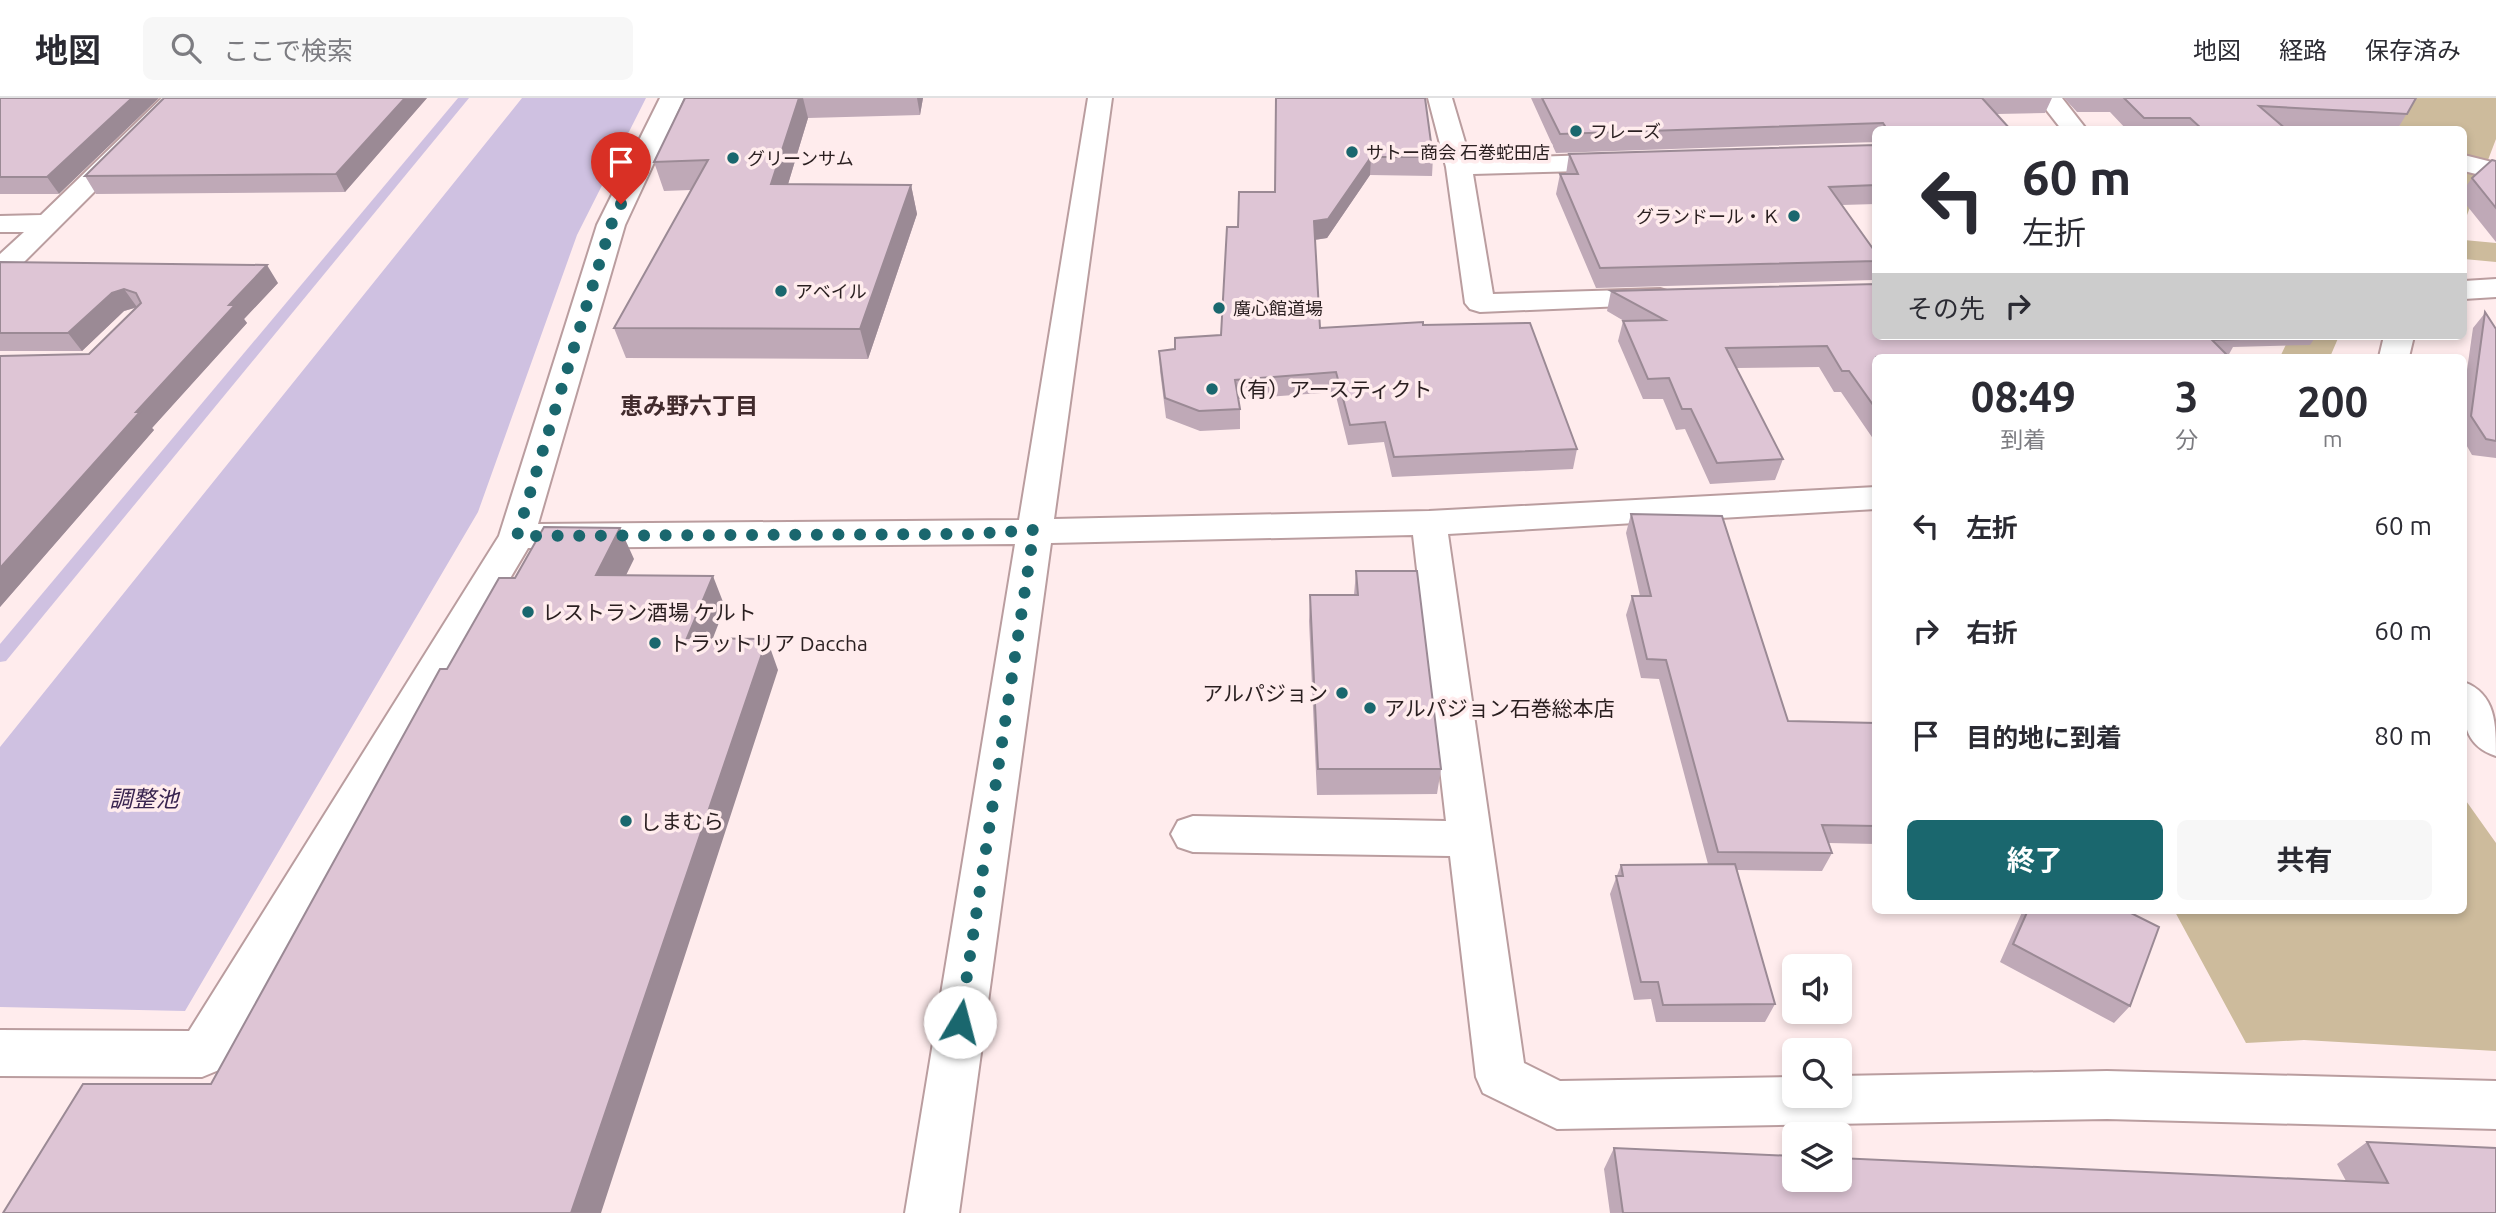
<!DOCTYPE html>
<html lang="ja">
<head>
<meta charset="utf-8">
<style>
	body { margin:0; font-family:Ubuntu,"Noto Sans JP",sans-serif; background:#f7f7f7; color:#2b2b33; height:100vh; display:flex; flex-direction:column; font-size:26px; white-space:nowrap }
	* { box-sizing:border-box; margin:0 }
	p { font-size:23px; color:#7c7c81 }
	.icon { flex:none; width:38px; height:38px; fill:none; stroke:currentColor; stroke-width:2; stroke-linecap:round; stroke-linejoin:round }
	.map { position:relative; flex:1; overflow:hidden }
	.details { position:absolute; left:1872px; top:256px; width:595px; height:560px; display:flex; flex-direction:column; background:#fff; border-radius:10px; box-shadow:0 4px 10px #0003 }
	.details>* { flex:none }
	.banner { position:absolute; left:1872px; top:28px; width:595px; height:214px; border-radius:10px; box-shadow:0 4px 10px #0003; background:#fff; color:#2b2b33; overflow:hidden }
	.tools { position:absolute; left:1782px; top:856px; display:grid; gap:14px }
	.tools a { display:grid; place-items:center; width:70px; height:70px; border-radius:10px; background:#fff; box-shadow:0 4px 10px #0003; font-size:35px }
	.pin { position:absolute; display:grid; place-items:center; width:60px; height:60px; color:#fff; margin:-72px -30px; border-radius:50% 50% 50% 0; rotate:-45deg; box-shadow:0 0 7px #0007 }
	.pin .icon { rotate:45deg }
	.me { position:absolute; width:77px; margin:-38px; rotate:8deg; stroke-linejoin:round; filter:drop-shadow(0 0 5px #0008) }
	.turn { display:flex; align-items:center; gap:24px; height:147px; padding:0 35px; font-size:32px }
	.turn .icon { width:91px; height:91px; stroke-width:2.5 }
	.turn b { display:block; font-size:49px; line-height:60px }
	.then { display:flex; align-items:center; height:66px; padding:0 35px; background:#0003; gap:14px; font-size:26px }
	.eta { display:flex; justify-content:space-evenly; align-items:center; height:119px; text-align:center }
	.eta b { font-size:42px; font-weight:700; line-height:49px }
	.cta { display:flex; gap:14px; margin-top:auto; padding:14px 35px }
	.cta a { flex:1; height:80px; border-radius:10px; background:#1a676e; color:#fff; font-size:28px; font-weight:700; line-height:80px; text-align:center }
	.cta a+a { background:#f7f7f7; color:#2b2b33 }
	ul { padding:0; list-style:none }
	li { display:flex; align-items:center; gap:21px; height:105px; padding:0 35px }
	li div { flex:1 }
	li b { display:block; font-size:26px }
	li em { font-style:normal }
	header { display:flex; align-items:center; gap:42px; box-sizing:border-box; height:98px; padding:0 35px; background:#fff; border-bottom:2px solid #e1e1e2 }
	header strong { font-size:33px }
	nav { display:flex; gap:38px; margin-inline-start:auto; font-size:24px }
	.search { width:490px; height:63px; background:#f7f7f7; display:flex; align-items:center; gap:18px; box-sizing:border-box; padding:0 24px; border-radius:10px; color:#7c7c81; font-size:26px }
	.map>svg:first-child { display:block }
	.green { fill:#cdbb9c }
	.water { fill:#cfc1e1 }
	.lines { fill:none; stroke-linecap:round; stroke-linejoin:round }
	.stream { fill:#cfc1e1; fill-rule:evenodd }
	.minor-casing { stroke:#ba9d9f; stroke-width:4 }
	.minor { fill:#fff; fill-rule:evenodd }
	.wall { fill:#bfa9b7 }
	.shaded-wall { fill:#9b8a95 }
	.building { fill:#dec5d5; stroke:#9b8a95; stroke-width:2 }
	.route { stroke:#1a676e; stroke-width:12; stroke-dasharray:0 21.6 }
	.poi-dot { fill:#1a676e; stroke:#ffeced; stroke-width:2.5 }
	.labels { text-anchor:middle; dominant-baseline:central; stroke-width:7; stroke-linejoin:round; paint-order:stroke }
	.far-poi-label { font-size:18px; fill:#2a1f20; stroke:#ffeced; text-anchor:start }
	.poi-label { font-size:21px; fill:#2a1f20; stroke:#ffeced; text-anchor:start }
	.neighbourhood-label { font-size:23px; font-weight:bold; fill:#422b2d; stroke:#ffeced }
	.water-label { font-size:23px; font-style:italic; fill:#39244f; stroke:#ffeced }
</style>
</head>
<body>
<header>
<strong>地図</strong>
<div class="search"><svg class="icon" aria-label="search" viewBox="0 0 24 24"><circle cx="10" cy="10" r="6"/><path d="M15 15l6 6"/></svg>ここで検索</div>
<nav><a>地図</a><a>経路</a><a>保存済み</a></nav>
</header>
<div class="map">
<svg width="2496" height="1115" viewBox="0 0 2496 1115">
	<rect width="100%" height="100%" fill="#ffeced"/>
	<path class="green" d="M 2413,0 L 2496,0 L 2496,41 L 2464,125 L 2464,32 L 2397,32 Z
		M 2464,142 L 2496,145 L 2496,164 L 2464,161 Z
		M 2290,238 L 2339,238 L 2330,259 L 2280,259 Z
		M 2464,700 L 2496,745 L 2496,953 L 2304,942 L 2246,945 L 2174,812 L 2464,812 Z"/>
	<path class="water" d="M 522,0 L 646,0 L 577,137 L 478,414 L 185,913 L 0,909 L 0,649 Z"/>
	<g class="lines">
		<path class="stream" d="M 458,0 L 469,0 L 6,563 L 0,564 L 0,546 Z"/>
		<g class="minor-casing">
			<path id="minor" d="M 162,0 L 188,0 L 10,178 L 0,181 L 0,156 L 24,134 L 0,134 L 0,118 L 41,117 Z
				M 660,0 L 684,0 L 625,127 L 538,426 L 1019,422 L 1088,0 L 1112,0 L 1054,421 L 1429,413 L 1876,389 L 1876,411 L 1448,436 L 1524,965 L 1560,983 L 1794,979 L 1794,998 L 1839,998 L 1839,978 L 2107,973 L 2496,983 L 2496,1031 L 2107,1021 L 1557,1031 L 1483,995 L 1476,979 L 1450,758 L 1193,754 L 1178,749 L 1171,736 L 1178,723 L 1193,718 L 1446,723 L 1413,437 L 1051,445 L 959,1115 L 905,1115 L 1015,446 L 528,450 L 219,972 L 202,979 L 0,978 L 0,932 L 189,933 L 499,438 L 597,127 Z
				M 1428,0 L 1452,0 L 1470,61 L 1621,56 L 1630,59 L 1634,64 L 1630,69 L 1621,72 L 1473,76 L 1493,196 L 1660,191 L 1670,194 L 1675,200 L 1670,206 L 1480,214 L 1470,211 L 1465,205 L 1446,69 Z
				M 2037,0 L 2062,0 L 2087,32 L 2062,32 Z
				M 2464,57 L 2496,65 L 2496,81 L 2464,73 Z
				M 2496,181 L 2496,199 L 2464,201 L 2464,183 Z
				M 2384,238 L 2414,238 L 2409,259 L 2379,259 Z
				M 2464,584 C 2496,596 2496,626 2496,658 C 2459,646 2464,616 2464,584 Z"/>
		</g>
		<use href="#minor" class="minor"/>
	</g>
	<path class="wall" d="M 0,0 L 59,96 L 0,96 Z
		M 427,0 L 345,94 L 96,96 L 85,78 Z
		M 685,0 L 923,0 L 920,17 L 808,20 L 788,86 L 911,87 L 917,116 L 868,261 L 626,260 L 614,230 L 691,92 L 664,93 L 654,64 Z
		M 1276,0 L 1433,59 L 1432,78 L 1370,77 L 1327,140 L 1315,142 L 1320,230 L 1423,227 L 1577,351 L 1573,371 L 1392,379 L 1384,344 L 1348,347 L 1335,294 L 1238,301 L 1240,311 L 1240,331 L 1200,333 L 1166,320 L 1160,273 L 1159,253 L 1175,251 L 1221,237 L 1238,129 L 1275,94 Z
		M 1531,0 L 2052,0 L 2045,15 L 1997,16 L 2011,32 L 1876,32 L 1876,44 L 1556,55 Z
		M 2064,0 L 2416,0 L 2397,32 L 2330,32 L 2284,29 L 2287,32 L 2127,32 L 2110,14 L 2077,14 Z
		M 1876,47 L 1876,106 L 1842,107 L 1876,155 L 1876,176 L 1874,182 L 1596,190 L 1556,96 L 1560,76 L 1566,76 L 1569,56 Z
		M 2496,63 L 2496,144 L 2464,104 L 2464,91 L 2472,80 Z
		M 0,164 L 278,185 L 244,221 L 247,225 L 152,330 L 154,332 L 0,509 L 0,258 L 89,256 L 135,210 L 124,213 L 82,253 L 0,253 Z
		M 1611,193 L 1876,238 L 2316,238 L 2310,247 L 2233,249 L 2228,258 L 1876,259 L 1876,345 L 1841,294 L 1834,294 L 1819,269 L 1736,270 L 1783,361 L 1775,382 L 1710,386 L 1685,331 L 1676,332 L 1663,301 L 1643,301 L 1618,243 L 1623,223 L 1624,223 L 1607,213 Z
		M 2485,215 L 2496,231 L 2496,360 L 2472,357 L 2464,343 L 2464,293 L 2473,230 Z
		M 1631,416 L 1788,623 L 1876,625 L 1876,746 L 1829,745 L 1832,755 L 1822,773 L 1737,772 L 1775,906 L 1765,924 L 1656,924 L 1651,901 L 1634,902 L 1610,796 L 1621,767 L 1708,766 L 1659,581 L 1641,580 L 1626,517 L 1632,498 L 1640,498 L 1626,435 Z
		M 1356,473 L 1441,671 L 1437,696 L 1317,697 L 1309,523 L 1310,497 L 1354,497 Z
		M 2023,812 L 2125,812 L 2130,908 L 2114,925 L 2000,864 Z
		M 2367,1044 L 2496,1115 L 1610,1115 L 1604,1071 L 1614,1050 L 2346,1083 L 2337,1066 Z"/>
	<path class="shaded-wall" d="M 132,0 L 159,0 L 59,96 L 47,79 Z
		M 405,0 L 427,0 L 345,94 L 336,76 Z
		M 799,0 L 803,0 L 808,20 L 779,116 L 771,86 Z
		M 917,0 L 923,0 L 920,17 Z
		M 1371,59 L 1370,77 L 1327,140 L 1313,142 L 1314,123 Z
		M 911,87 L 917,116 L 868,261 L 860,231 Z
		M 267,167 L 278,185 L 244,221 L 247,225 L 152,330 L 154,332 L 0,509 L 0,470 L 229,207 Z
		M 124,191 L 137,209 L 124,213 L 82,253 L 68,235 L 112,195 Z
		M 620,430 L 634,461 L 611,508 L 596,477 Z
		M 713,478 L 725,509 L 701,571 L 687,540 Z
		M 767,541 L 778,572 L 601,1115 L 571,1115 Z"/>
	<path class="building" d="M 0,0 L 132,0 L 47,79 L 0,79 Z
		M 164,0 L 405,0 L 336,76 L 85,78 Z
		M 685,0 L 799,0 L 771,86 L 911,87 L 860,231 L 614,230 L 708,62 L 654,64 Z
		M 1276,0 L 1425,0 L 1433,59 L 1371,59 L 1328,121 L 1314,123 L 1320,230 L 1423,224 L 1423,227 L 1530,225 L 1577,351 L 1394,359 L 1385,324 L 1350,327 L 1336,274 L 1235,282 L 1240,311 L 1199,313 L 1165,300 L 1159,253 L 1175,251 L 1175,240 L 1221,237 L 1227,129 L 1238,129 L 1239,94 L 1275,94 Z
		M 1542,0 L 1982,0 L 2011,32 L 1885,32 L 1885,28 L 1883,25 L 1560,36 Z
		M 2124,0 L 2416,0 L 2407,16 L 2259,8 L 2287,32 L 2203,32 L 2190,20 L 2144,20 Z
		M 1876,47 L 1876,87 L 1829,89 L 1876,155 L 1876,163 L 1600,170 L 1560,76 L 1578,76 L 1569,56 Z
		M 2492,62 L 2496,63 L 2496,110 L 2472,80 Z
		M 0,164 L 267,167 L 229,207 L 235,207 L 136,314 L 140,314 L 0,470 L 0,258 L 89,256 L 141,205 L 136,195 L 124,191 L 112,195 L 68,235 L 0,235 Z
		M 1876,186 L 1876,238 L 2235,238 L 2238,241 L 2212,242 L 2229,259 L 1876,259 L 1876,311 L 1849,273 L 1842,273 L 1827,248 L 1726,250 L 1783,361 L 1717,365 L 1691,311 L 1682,311 L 1669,280 L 1648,281 L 1623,223 L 1665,222 L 1611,193 Z
		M 2485,214 L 2496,231 L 2496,343 L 2486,341 L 2471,318 Z
		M 1631,416 L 1722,418 L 1788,623 L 1876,625 L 1876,728 L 1822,727 L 1832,755 L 1718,754 L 1666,562 L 1647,561 L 1632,498 L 1651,498 Z
		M 544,429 L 620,430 L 596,477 L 713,478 L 687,540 L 767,541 L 571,1115 L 3,1115 L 83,986 L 211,986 L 440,571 L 447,571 L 499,480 L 515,480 Z
		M 1356,473 L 1417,473 L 1441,671 L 1318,671 L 1310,497 L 1358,497 Z
		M 1735,766 L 1775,906 L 1663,907 L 1658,884 L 1641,884 L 1616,778 L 1623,778 L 1621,767 Z
		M 2028,812 L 2125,812 L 2159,829 L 2130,908 L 2013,846 Z
		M 2367,1044 L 2496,1050 L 2496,1115 L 1623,1115 L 1614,1050 L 1794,1058 L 1794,1082 L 1839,1082 L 1839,1060 L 2388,1085 Z"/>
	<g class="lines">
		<path class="route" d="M 621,106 L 611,127 L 517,438 L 972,436 L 1034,432 L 960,924"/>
	</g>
	<g class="poi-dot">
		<circle cx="1576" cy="33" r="7"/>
		<circle cx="1352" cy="54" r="7"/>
		<circle cx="733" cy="60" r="7"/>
		<circle cx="1794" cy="118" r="7"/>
		<circle cx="781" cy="193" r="7"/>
		<circle cx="1219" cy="210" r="7"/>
		<circle cx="1212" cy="291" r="7"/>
		<circle cx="528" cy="514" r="7"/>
		<circle cx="655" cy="545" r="7"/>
		<circle cx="1342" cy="595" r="7"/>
		<circle cx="1370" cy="610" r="7"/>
		<circle cx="626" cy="723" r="7"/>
	</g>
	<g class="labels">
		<g class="far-poi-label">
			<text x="1590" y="33">フレーズ</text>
			<text x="1366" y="54">サトー商会 石巻蛇田店</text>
			<text x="747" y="60">グリーンサム</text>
			<text x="1780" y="118" text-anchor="end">グランドール・Ｋ</text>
			<text x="795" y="193">アベイル</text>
			<text x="1233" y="210">廣心館道場</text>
		</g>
		<g class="poi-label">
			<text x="1226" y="291">（有）アースティクト</text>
			<text x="542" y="514">レストラン酒場 ケルト</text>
			<text x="669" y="545">トラットリア Daccha</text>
			<text x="1328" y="595" text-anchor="end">アルパジョン</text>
			<text x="1384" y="610">アルパジョン石巻総本店</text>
			<text x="640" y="723">しまむら</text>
		</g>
		<g class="neighbourhood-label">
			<text x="689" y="307">恵み野六丁目</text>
		</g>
		<g class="water-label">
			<text x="144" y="700">調整池</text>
		</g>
	</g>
</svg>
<div class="tools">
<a><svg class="icon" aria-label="sound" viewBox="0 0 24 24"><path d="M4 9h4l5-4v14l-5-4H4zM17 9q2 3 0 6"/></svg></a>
<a><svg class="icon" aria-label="search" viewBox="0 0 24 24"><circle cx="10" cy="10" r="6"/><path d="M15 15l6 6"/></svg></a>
<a><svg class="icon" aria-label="layers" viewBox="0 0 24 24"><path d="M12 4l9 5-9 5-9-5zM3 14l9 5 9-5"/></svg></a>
</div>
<div class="pin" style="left:621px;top:106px;background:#d93025"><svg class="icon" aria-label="arrive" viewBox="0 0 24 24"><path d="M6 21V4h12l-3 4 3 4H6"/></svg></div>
<svg class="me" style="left:960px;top:924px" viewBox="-20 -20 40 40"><circle r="19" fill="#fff"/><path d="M0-13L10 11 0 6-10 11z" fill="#1a676e"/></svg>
<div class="banner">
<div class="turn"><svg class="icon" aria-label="left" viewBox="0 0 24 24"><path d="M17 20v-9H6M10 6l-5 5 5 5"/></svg><div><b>60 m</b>左折</div></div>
<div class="then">その先<svg class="icon" aria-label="right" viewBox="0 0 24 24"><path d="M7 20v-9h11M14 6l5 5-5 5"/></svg></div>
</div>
<section class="details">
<div class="eta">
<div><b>08:49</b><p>到着</p></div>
<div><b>3</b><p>分</p></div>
<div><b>200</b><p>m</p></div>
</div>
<ul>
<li><svg class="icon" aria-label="left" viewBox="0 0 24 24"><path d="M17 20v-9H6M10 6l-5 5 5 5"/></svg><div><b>左折</b></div><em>60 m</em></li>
<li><svg class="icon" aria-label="right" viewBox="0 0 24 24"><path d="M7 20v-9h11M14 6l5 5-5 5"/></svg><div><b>右折</b></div><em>60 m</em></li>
<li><svg class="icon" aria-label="arrive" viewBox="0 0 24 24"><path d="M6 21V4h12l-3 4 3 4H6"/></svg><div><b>目的地に到着</b></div><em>80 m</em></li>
</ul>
<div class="cta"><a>終了</a><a>共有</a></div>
</section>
</div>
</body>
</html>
